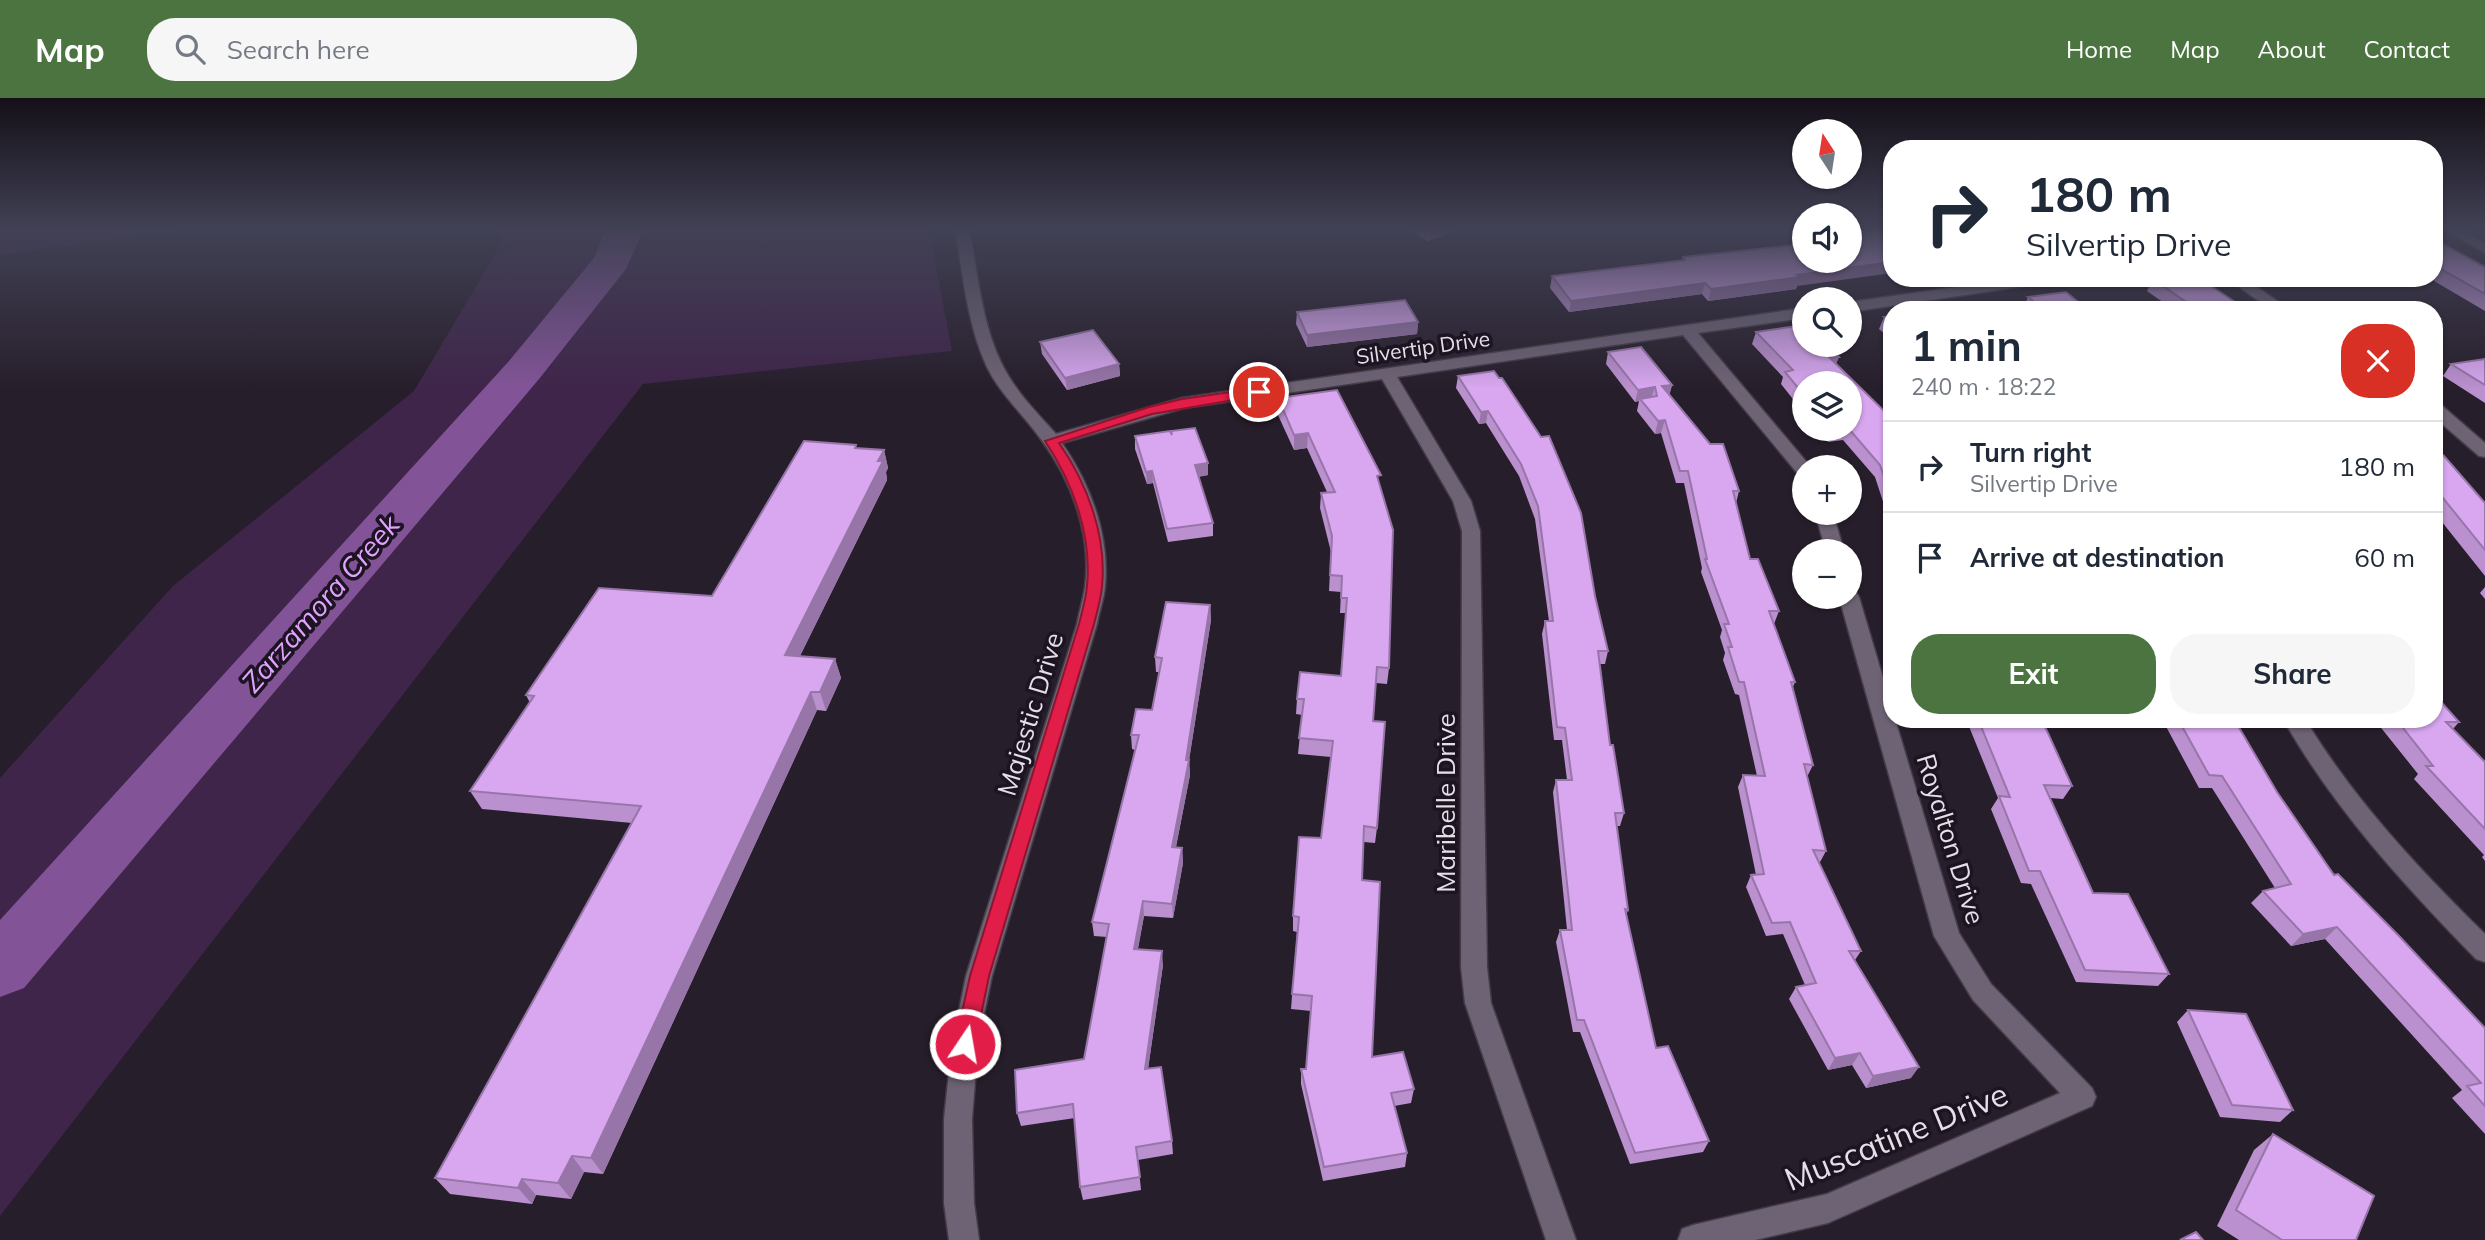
<!DOCTYPE html>
<html lang="en">
<head>
<meta charset="utf-8">
<style>
	body { margin:0; font-family:Mulish,sans-serif; background:#f6f6f7; color:#1f2937; height:100vh; display:flex; flex-direction:column; font-size:26px; white-space:nowrap }
	* { box-sizing:border-box; margin:0 }
	p { font-size:23px; color:#747a83 }
	.icon { flex:none; width:38px; height:38px; fill:none; stroke:currentColor; stroke-width:2; stroke-linecap:round; stroke-linejoin:round }
	.map { position:relative; flex:1; overflow:hidden }
	.details { position:absolute; left:1883px; top:203px; width:560px; height:427px; display:flex; flex-direction:column; background:#fff; border-radius:28px; box-shadow:0 2px 5px #0004 }
	.details>* { flex:none }
	.banner { position:absolute; left:1883px; top:42px; width:560px; height:147px; border-radius:28px; box-shadow:0 2px 5px #0004; background:#fff; color:#1f2937; overflow:hidden }
	.needle { width:46px; rotate:348deg }
	.tools { position:absolute; left:1792px; top:21px; display:grid; gap:14px }
	.tools a { display:grid; place-items:center; width:70px; height:70px; border-radius:50%; background:#fff; box-shadow:0 2px 5px #0004; font-size:35px }
	.pin { position:absolute; display:grid; place-items:center; width:60px; height:60px; color:#fff; margin:-30px; border:4px solid #fff; border-radius:50%; box-shadow:0 2px 7px #0007 }
	.me { position:absolute; width:77px; margin:-38px; rotate:12deg; stroke-linejoin:round; filter:drop-shadow(0 0 5px #0008) }
	.turn { display:flex; align-items:center; gap:24px; height:147px; padding:0 28px; font-size:32px }
	.turn .icon { width:91px; height:91px; stroke-width:2.5 }
	.turn b { display:block; font-size:49px; line-height:60px }
	.round { display:grid; place-items:center; flex:none; width:74px; height:74px; border-radius:28px; background:#f6f6f7 }
	.overview { display:flex; align-items:center; justify-content:space-between; height:119px; padding:0 28px }
	h1 { font-size:42px; font-weight:700; line-height:52px }
	.cta { display:flex; gap:14px; margin-top:auto; padding:14px 28px }
	.cta a { flex:1; height:80px; border-radius:28px; background:#4c7441; color:#fff; font-size:28px; font-weight:700; line-height:80px; text-align:center }
	.cta a+a { background:#f6f6f7; color:#1f2937 }
	ul { padding:0; list-style:none }
	li { display:flex; align-items:center; gap:21px; height:91px; padding:0 28px; border-top:2px solid #e0e1e3 }
	li div { flex:1 }
	li b { display:block; font-size:26px }
	li em { font-style:normal }
	header { display:flex; align-items:center; gap:42px; box-sizing:border-box; height:98px; padding:0 35px; background:#4c7441; color:#fff }
	header strong { font-size:33px }
	nav { display:flex; gap:38px; margin-inline-start:auto; font-size:24px }
	.search { width:490px; height:63px; background:#f6f6f7; display:flex; align-items:center; gap:18px; box-sizing:border-box; padding:0 24px; border-radius:28px; color:#747a83; font-size:26px }
	.map>svg:first-child { display:block }
	.green { fill:#3f254a }
	.lines { fill:none; stroke-linecap:round; stroke-linejoin:round }
	.river { fill:#825497; fill-rule:evenodd }
	.minor-casing { stroke:#433c47; stroke-width:3 }
	.minor { fill:#6e6374; fill-rule:evenodd }
	.wall { fill:#ba90ce }
	.shaded-wall { fill:#9775a8 }
	.building { fill:#d8a7f0; stroke:#9775a8; stroke-width:2 }
	.route { fill:#e11d48; stroke:#92132f; stroke-width:2 }
	.labels { text-anchor:middle; dominant-baseline:central; stroke-width:7; stroke-linejoin:round; paint-order:stroke }
	.far-street-label { font-size:21px; fill:#e5dfe8; stroke:#1d1422 }
	.street-label { font-size:26px; fill:#e5dfe8; stroke:#1d1422 }
	.water-label { font-size:28px; font-style:italic; fill:#e1a1ff; stroke:#1d1422 }
	.near-street-label { font-size:32px; fill:#e5dfe8; stroke:#1d1422 }
</style>
</head>
<body>
<header>
<strong>Map</strong>
<div class="search"><svg class="icon" aria-label="search" viewBox="0 0 24 24"><circle cx="10" cy="10" r="6"/><path d="M15 15l6 6"/></svg>Search here</div>
<nav><a>Home</a><a>Map</a><a>About</a><a>Contact</a></nav>
</header>
<div class="map">
<svg width="2485" height="1142" viewBox="0 0 2485 1142">
	<rect width="100%" height="100%" fill="#271e2b"/>
	<path class="green" d="M 0,131 L 189,131 L 0,157 Z
		M 496,131 L 929,131 L 952,253 L 643,286 L 0,1118 L 0,680 L 173,488 L 414,293 L 503,143 Z"/>
	<g class="lines">
		<path class="river" d="M 606,131 L 644,131 L 626,171 L 539,281 L 24,890 L 0,899 L 0,822 L 509,263 L 594,160 Z"/>
		<g class="minor-casing">
			<path id="minor" d="M 955,131 L 969,131 C 979,180 982,234 1008,277 C 1021,299 1039,317 1056,336 L 1182,300 L 1804,210 L 1804,220 L 1698,235 L 1810,368 L 1804,369 L 1804,377 L 1798,376 L 1683,237 L 1397,279 L 1471,403 L 1480,433 L 1487,869 L 1491,905 L 1576,1142 L 1546,1142 L 1465,905 L 1461,869 L 1462,433 L 1453,403 L 1382,281 L 1184,310 L 1062,345 C 1091,387 1110,438 1105,489 C 1104,501 1099,514 1097,526 L 992,878 L 978,946 L 972,1021 L 974,1105 L 979,1142 L 949,1142 L 944,1105 L 944,1021 L 952,946 L 966,878 L 1077,526 C 1079,514 1083,502 1085,489 C 1092,436 1071,381 1040,340 C 1022,315 999,295 986,267 C 967,225 963,176 955,131 Z
				M 2442,131 L 2460,131 L 2485,145 L 2485,155 Z
				M 2020,180 L 2060,180 L 2053,184 L 1850,214 L 1850,204 Z
				M 2227,180 L 2244,180 L 2290,212 L 2271,212 Z
				M 2434,305 L 2440,306 L 2485,345 L 2485,359 L 2479,358 L 2434,319 Z
				M 1815,415 L 1833,415 L 1844,453 L 1826,453 Z
				M 1850,493 L 1856,494 L 1859,499 L 1892,610 L 1892,621 L 1895,621 L 1959,835 L 1991,886 L 2092,990 L 2096,999 L 2092,1008 L 1828,1125 L 1755,1142 L 1678,1142 L 1682,1131 L 1693,1127 L 1827,1096 L 2060,995 L 1973,902 L 1934,838 L 1839,499 L 1850,499 Z
				M 2283,621 L 2305,621 C 2354,702 2418,770 2485,836 L 2485,864 L 2476,861 C 2404,787 2334,711 2283,621 Z"/>
		</g>
		<use href="#minor" class="minor"/>
	</g>
	<path class="wall" d="M 1408,131 L 1460,131 L 1428,143 Z
		M 1797,131 L 1804,131 L 1804,139 Z
		M 2434,141 L 2485,169 L 2485,213 L 2429,180 L 2434,180 Z
		M 1683,159 L 1797,188 L 1796,191 L 1708,203 L 1702,196 L 1569,214 L 1550,190 L 1552,178 L 1682,162 Z
		M 2153,181 L 2247,212 L 2174,212 L 2147,193 Z
		M 2028,199 L 2088,212 L 2024,212 L 2023,211 Z
		M 1297,214 L 1418,224 L 1417,236 L 1307,249 L 1296,226 Z
		M 1892,218 L 1892,242 L 1879,231 L 1884,219 Z
		M 1756,234 L 1839,259 L 1836,265 L 1883,312 L 1892,313 L 1892,431 L 1875,379 L 1843,342 L 1828,344 L 1818,331 L 1850,331 L 1804,285 L 1804,315 L 1781,286 L 1783,279 L 1752,246 Z
		M 1040,244 L 1119,266 L 1120,278 L 1067,292 L 1042,256 Z
		M 1608,254 L 1672,287 L 1669,297 L 1739,393 L 1736,405 L 1750,461 L 1779,513 L 1774,526 L 1795,584 L 1793,589 L 1813,667 L 1807,679 L 1826,753 L 1819,766 L 1861,853 L 1855,862 L 1911,980 L 1866,990 L 1852,967 L 1828,972 L 1789,901 L 1796,889 L 1805,887 L 1783,836 L 1766,838 L 1746,789 L 1751,777 L 1756,777 L 1738,689 L 1743,677 L 1757,678 L 1739,597 L 1735,596 L 1723,562 L 1725,555 L 1720,539 L 1722,532 L 1701,474 L 1702,470 L 1684,385 L 1676,385 L 1661,335 L 1655,336 L 1637,313 L 1639,303 L 1635,304 L 1606,266 Z
		M 2485,261 L 2485,305 L 2443,278 L 2451,266 Z
		M 1494,273 L 1595,498 L 1608,553 L 1605,566 L 1600,566 L 1610,647 L 1624,715 L 1620,728 L 1617,728 L 1628,812 L 1626,818 L 1656,950 L 1709,1043 L 1703,1054 L 1630,1066 L 1580,934 L 1573,934 L 1556,844 L 1560,832 L 1567,832 L 1553,694 L 1556,682 L 1567,682 L 1562,642 L 1554,642 L 1542,536 L 1545,523 L 1549,523 L 1535,421 L 1519,378 L 1486,325 L 1479,326 L 1456,290 L 1458,278 Z
		M 1278,300 L 1380,387 L 1389,570 L 1387,586 L 1376,585 L 1373,623 L 1377,730 L 1375,745 L 1364,744 L 1362,782 L 1372,959 L 1414,991 L 1411,1005 L 1394,1008 L 1407,1055 L 1405,1069 L 1323,1083 L 1301,986 L 1301,971 L 1306,971 L 1311,913 L 1291,911 L 1297,834 L 1293,833 L 1293,818 L 1321,740 L 1331,659 L 1298,656 L 1302,617 L 1296,616 L 1297,601 L 1341,578 L 1346,515 L 1340,515 L 1341,494 L 1329,493 L 1331,454 L 1320,410 L 1321,395 L 1327,394 L 1307,350 L 1294,352 L 1277,315 Z
		M 1135,338 L 1208,365 L 1208,377 L 1198,379 L 1213,425 L 1213,438 L 1168,444 L 1153,385 L 1147,386 L 1135,351 Z
		M 857,350 L 884,352 L 888,370 L 886,374 L 887,382 L 800,558 L 835,561 L 841,580 L 826,613 L 817,612 L 603,1076 L 584,1074 L 571,1101 L 536,1097 L 532,1106 L 450,1096 L 435,1080 L 632,725 L 482,711 L 470,693 L 530,605 L 526,597 L 712,498 Z
		M 2434,350 L 2485,405 L 2485,478 L 2434,414 Z
		M 2485,489 L 2485,501 L 2480,495 Z
		M 1210,507 L 1211,522 L 1189,662 L 1190,677 L 1176,749 L 1182,750 L 1183,765 L 1173,820 L 1144,818 L 1138,851 L 1163,867 L 1148,971 L 1172,1043 L 1173,1056 L 1138,1062 L 1141,1092 L 1083,1102 L 1080,1089 L 1075,1020 L 1021,1028 L 1017,1015 L 1084,961 L 1107,839 L 1094,838 L 1092,824 L 1135,652 L 1132,651 L 1131,637 L 1152,612 L 1159,574 L 1156,574 L 1155,559 Z
		M 1966,621 L 2025,621 L 2072,688 L 2063,701 L 2050,700 L 2093,795 L 2169,876 L 2158,888 L 2076,884 L 2031,786 L 2021,785 L 1991,711 L 1998,700 Z
		M 2162,621 L 2234,621 L 2277,694 L 2334,777 L 2485,930 L 2485,1036 L 2452,1000 L 2462,992 L 2325,841 L 2291,848 L 2251,805 L 2263,793 L 2275,790 L 2212,690 L 2199,690 Z
		M 2374,621 L 2434,621 L 2459,624 L 2453,631 L 2485,664 L 2485,763 L 2482,759 L 2484,757 L 2414,681 L 2418,676 Z
		M 2188,912 L 2293,1012 L 2280,1024 L 2220,1019 L 2177,924 Z
		M 2273,1036 L 2356,1142 L 2239,1142 L 2217,1128 L 2254,1052 Z"/>
	<path class="shaded-wall" d="M 1430,131 L 1460,131 L 1428,143 L 1429,132 Z
		M 1892,164 L 1892,175 L 1797,188 L 1796,191 L 1708,203 L 1711,191 L 1797,177 Z
		M 1705,185 L 1702,196 L 1569,214 L 1571,203 Z
		M 2202,206 L 2199,212 L 2190,212 L 2192,208 Z
		M 1418,224 L 1417,236 L 1307,249 L 1307,237 Z
		M 1839,259 L 1834,271 L 1830,260 Z
		M 1119,266 L 1120,278 L 1067,292 L 1065,280 Z
		M 1672,287 L 1669,299 L 1662,288 Z
		M 1655,289 L 1651,301 L 1640,301 L 1639,303 L 1635,304 L 1638,292 Z
		M 1488,313 L 1486,325 L 1479,326 L 1481,314 Z
		M 1665,322 L 1661,335 L 1655,336 L 1658,323 Z
		M 1308,335 L 1307,350 L 1294,352 L 1294,337 Z
		M 884,352 L 888,370 L 886,374 L 887,382 L 791,576 L 785,557 Z
		M 1208,365 L 1208,377 L 1195,379 L 1195,367 Z
		M 1152,373 L 1153,385 L 1147,386 L 1146,374 Z
		M 1210,507 L 1211,522 L 1189,663 L 1190,677 L 1173,764 L 1172,749 Z
		M 835,561 L 841,580 L 826,613 L 820,594 Z
		M 811,594 L 817,612 L 603,1076 L 591,1060 Z
		M 1182,750 L 1183,765 L 1173,820 L 1172,806 Z
		M 1143,803 L 1144,818 L 1135,865 L 1134,851 Z
		M 2337,829 L 2325,841 L 2291,848 L 2303,836 Z
		M 1162,853 L 1163,867 L 1146,985 L 1145,971 Z
		M 1860,955 L 1852,967 L 1828,972 L 1835,960 Z
		M 1919,969 L 1911,980 L 1866,990 L 1873,978 Z
		M 572,1058 L 584,1074 L 571,1101 L 558,1085 Z
		M 522,1081 L 536,1097 L 532,1106 L 518,1090 Z"/>
	<path class="building" d="M 1850,131 L 1892,131 L 1892,164 L 1797,177 L 1800,179 L 1711,191 L 1705,185 L 1571,203 L 1552,178 L 1685,162 L 1683,159 L 1804,146 L 1804,163 L 1850,163 Z
		M 2434,141 L 2485,169 L 2485,196 L 2434,167 Z
		M 2159,180 L 2199,180 L 2247,212 L 2209,212 L 2202,206 L 2192,208 L 2153,181 Z
		M 2066,194 L 2088,212 L 2044,212 L 2028,199 Z
		M 1405,202 L 1418,224 L 1307,237 L 1297,214 Z
		M 1892,218 L 1892,226 L 1884,219 Z
		M 1804,227 L 1804,247 L 1827,247 L 1839,259 L 1830,260 L 1883,312 L 1890,311 L 1892,313 L 1892,402 L 1880,367 L 1849,331 L 1850,331 L 1850,285 L 1804,285 L 1804,297 L 1785,274 L 1793,272 L 1756,234 Z
		M 1093,232 L 1119,266 L 1065,280 L 1040,244 Z
		M 1641,249 L 1672,287 L 1662,288 L 1710,346 L 1723,346 L 1739,393 L 1733,393 L 1750,461 L 1758,461 L 1779,513 L 1769,513 L 1795,584 L 1791,584 L 1813,667 L 1804,666 L 1826,753 L 1813,752 L 1861,853 L 1849,853 L 1919,969 L 1873,978 L 1860,955 L 1835,960 L 1796,889 L 1816,885 L 1790,824 L 1772,825 L 1751,777 L 1764,776 L 1743,677 L 1765,678 L 1744,584 L 1739,584 L 1728,549 L 1732,549 L 1724,526 L 1729,526 L 1705,461 L 1707,461 L 1688,373 L 1680,373 L 1665,322 L 1658,323 L 1640,301 L 1657,298 L 1655,289 L 1638,292 L 1608,254 Z
		M 2485,261 L 2485,287 L 2451,266 Z
		M 1494,273 L 1499,280 L 1502,280 L 1541,339 L 1549,338 L 1581,415 L 1595,498 L 1608,553 L 1598,553 L 1610,647 L 1613,647 L 1624,715 L 1615,715 L 1628,812 L 1625,811 L 1656,950 L 1668,948 L 1709,1043 L 1635,1055 L 1584,922 L 1577,922 L 1560,832 L 1572,832 L 1556,682 L 1572,682 L 1565,630 L 1557,629 L 1545,523 L 1553,523 L 1538,408 L 1521,366 L 1488,313 L 1481,314 L 1458,278 Z
		M 1337,292 L 1381,377 L 1377,378 L 1393,432 L 1389,570 L 1377,569 L 1373,623 L 1385,624 L 1377,730 L 1364,728 L 1362,782 L 1380,784 L 1372,959 L 1403,954 L 1414,991 L 1391,995 L 1407,1055 L 1324,1069 L 1301,971 L 1306,971 L 1312,898 L 1292,896 L 1299,819 L 1293,818 L 1299,739 L 1321,740 L 1333,643 L 1299,640 L 1304,601 L 1297,601 L 1300,574 L 1341,578 L 1347,500 L 1341,500 L 1342,478 L 1330,477 L 1332,438 L 1321,395 L 1335,394 L 1308,335 L 1294,337 L 1278,300 Z
		M 1195,330 L 1208,365 L 1195,367 L 1213,425 L 1167,431 L 1152,373 L 1146,374 L 1135,338 L 1170,333 L 1172,337 L 1171,333 Z
		M 804,343 L 856,347 L 855,350 L 884,352 L 878,363 L 883,363 L 785,557 L 835,561 L 820,594 L 811,594 L 591,1060 L 572,1058 L 558,1085 L 522,1081 L 518,1090 L 435,1080 L 641,708 L 470,693 L 534,598 L 526,597 L 599,490 L 712,498 Z
		M 2434,350 L 2444,358 L 2485,405 L 2485,452 L 2434,389 Z
		M 1166,504 L 1210,507 L 1186,662 L 1189,662 L 1172,749 L 1182,750 L 1172,806 L 1143,803 L 1134,851 L 1162,853 L 1145,971 L 1161,969 L 1172,1043 L 1136,1049 L 1140,1079 L 1080,1089 L 1073,1006 L 1017,1015 L 1015,972 L 1084,961 L 1109,826 L 1092,824 L 1139,637 L 1131,637 L 1136,611 L 1152,612 L 1162,560 L 1155,559 Z
		M 2434,596 L 2459,624 L 2446,624 L 2485,664 L 2485,731 L 2426,668 L 2433,668 L 2396,621 L 2434,621 Z
		M 1978,621 L 2042,622 L 2072,688 L 2044,687 L 2093,795 L 2128,796 L 2169,876 L 2085,872 L 2040,773 L 2029,773 L 1999,698 L 2010,699 Z
		M 2178,621 L 2234,621 L 2277,694 L 2334,777 L 2338,776 L 2400,839 L 2485,930 L 2485,1008 L 2467,988 L 2481,985 L 2337,829 L 2303,836 L 2263,793 L 2291,786 L 2222,678 L 2209,677 Z
		M 2188,912 L 2246,916 L 2293,1012 L 2232,1007 Z
		M 2273,1036 L 2374,1098 L 2356,1142 L 2282,1142 L 2236,1112 Z
		M 2196,1134 L 2203,1142 L 2180,1142 Z"/>
	<linearGradient id="sky" x2="0" y2="1"><stop stop-color="#151018"/><stop offset="0.45" stop-color="#414155"/><stop offset="1" stop-color="#414155" stop-opacity="0"/></linearGradient>
	<rect width="2485" height="291" fill="url(#sky)"/>
	<path class="route" d="M 1259,290 L 1263,291 L 1263,297 L 1152,316 L 1059,345 C 1087,385 1107,438 1102,488 C 1101,501 1097,514 1094,526 L 989,878 L 975,946 L 972,953 L 965,955 L 958,953 L 955,946 L 970,878 L 1079,526 C 1082,514 1086,501 1087,488 C 1092,437 1073,385 1045,343 L 1149,309 L 1182,301 Z"/>
	<g class="labels">
		<g class="far-street-label">
			<text transform="translate(1423 249) rotate(-8)">Silvertip Drive</text>
		</g>
		<g class="street-label">
			<text transform="translate(1030 616) rotate(-73)">Majestic Drive</text>
			<text transform="translate(1445 705) rotate(-90)">Maribelle Drive</text>
			<text transform="translate(1951 741) rotate(73)">Royalton Drive</text>
		</g>
		<g class="water-label">
			<text transform="translate(320 505) rotate(-49)">Zarzamora Creek</text>
		</g>
		<g class="near-street-label">
			<text transform="translate(1896 1038) rotate(-22)">Muscatine Drive</text>
		</g>
	</g>
</svg>
<div class="tools">
<a><svg class="needle" viewBox="-14 -14 28 28"><path d="M0-13l5 13h-10z" fill="#e53935"/><path d="M0 13l5-13h-10z" fill="#747a83"/></svg></a>
<a><svg class="icon" aria-label="sound" viewBox="0 0 24 24"><path d="M4 9h4l5-4v14l-5-4H4zM17 9q2 3 0 6"/></svg></a>
<a><svg class="icon" aria-label="search" viewBox="0 0 24 24"><circle cx="10" cy="10" r="6"/><path d="M15 15l6 6"/></svg></a>
<a><svg class="icon" aria-label="layers" viewBox="0 0 24 24"><path d="M12 4l9 5-9 5-9-5zM3 14l9 5 9-5"/></svg></a>
<a>+</a>
<a>−</a>
</div>
<div class="pin" style="left:1259px;top:294px;background:#d93025"><svg class="icon" aria-label="arrive" viewBox="0 0 24 24"><path d="M6 21V4h12l-3 4 3 4H6"/></svg></div>
<svg class="me" style="left:965px;top:946px" viewBox="-20 -20 40 40"><circle r="17" fill="#e11d48" stroke="#fff" stroke-width="3"/><path d="M0-11L8 9 0 5-8 9z" fill="#fff"/></svg>
<div class="banner">
<div class="turn"><svg class="icon" aria-label="right" viewBox="0 0 24 24"><path d="M7 20v-9h11M14 6l5 5-5 5"/></svg><div><b>180 m</b>Silvertip Drive</div></div>
</div>
<section class="details">
<div class="overview"><div><h1>1 min</h1><p>240 m · 18:22</p></div><a class="round" style="background:#d93025;color:#fff"><svg class="icon" aria-label="close" viewBox="0 0 24 24"><path d="M6 6l12 12M18 6L6 18"/></svg></a></div>
<ul>
<li><svg class="icon" aria-label="right" viewBox="0 0 24 24"><path d="M7 20v-9h11M14 6l5 5-5 5"/></svg><div><b>Turn right</b><p>Silvertip Drive</p></div><em>180 m</em></li>
<li><svg class="icon" aria-label="arrive" viewBox="0 0 24 24"><path d="M6 21V4h12l-3 4 3 4H6"/></svg><div><b>Arrive at destination</b></div><em>60 m</em></li>
</ul>
<div class="cta"><a>Exit</a><a>Share</a></div>
</section>
</div>
</body>
</html>
